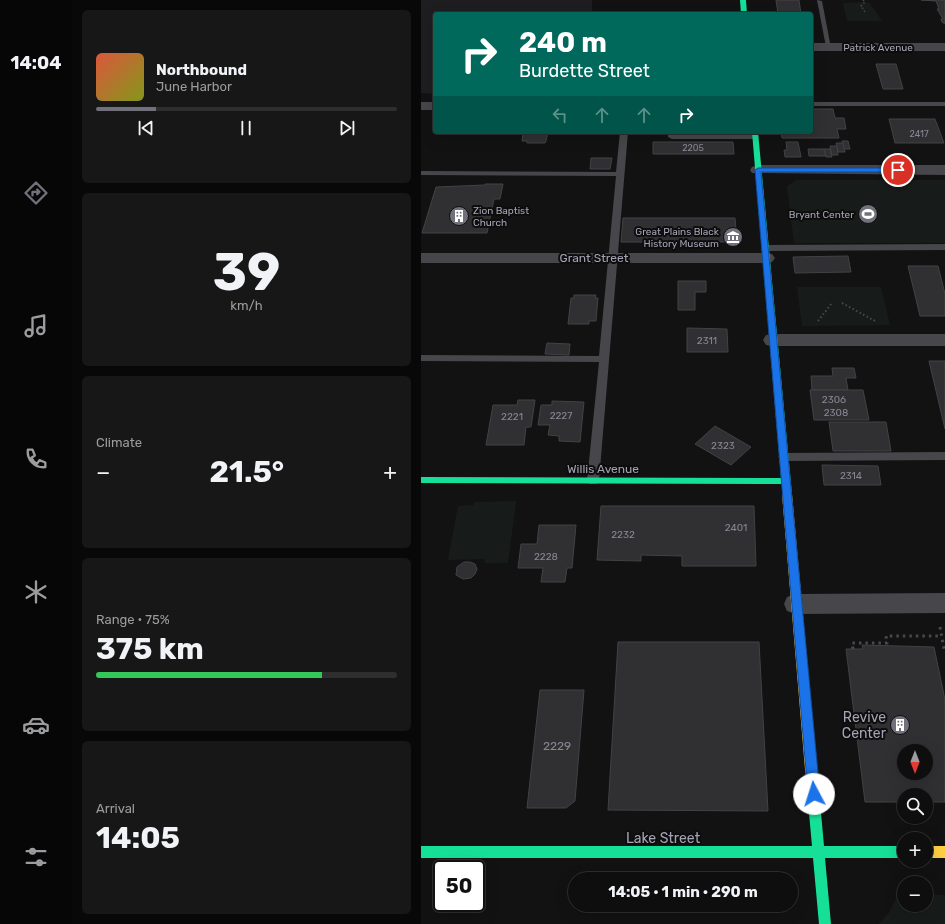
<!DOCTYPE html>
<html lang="en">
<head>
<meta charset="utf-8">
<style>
	body { margin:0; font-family:Rubik,sans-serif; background:#171717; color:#f1f3f6; height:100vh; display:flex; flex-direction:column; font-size:15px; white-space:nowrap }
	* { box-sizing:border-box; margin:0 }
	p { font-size:13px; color:#9b9c9e }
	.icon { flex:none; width:22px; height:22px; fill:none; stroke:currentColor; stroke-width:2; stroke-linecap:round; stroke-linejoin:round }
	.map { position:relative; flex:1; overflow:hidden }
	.panel { display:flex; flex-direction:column; gap:10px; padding:10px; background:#080808; width:349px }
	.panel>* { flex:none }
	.top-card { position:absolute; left:12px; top:12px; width:380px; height:122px; border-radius:4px; box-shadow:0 4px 16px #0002,0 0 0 1px #2e2e2e; background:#00695c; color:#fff; overflow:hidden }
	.needle { width:26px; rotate:180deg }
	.buttons { position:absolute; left:476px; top:744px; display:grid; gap:8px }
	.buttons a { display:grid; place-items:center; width:36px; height:36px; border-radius:50%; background:#0e0e0e; box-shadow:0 4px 16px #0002,0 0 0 1px #2e2e2e; font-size:20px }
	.speed { position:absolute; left:12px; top:860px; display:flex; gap:8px; font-size:20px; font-weight:700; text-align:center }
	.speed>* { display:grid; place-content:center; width:52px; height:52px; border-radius:50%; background:#0e0e0e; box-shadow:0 4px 16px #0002,0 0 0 1px #2e2e2e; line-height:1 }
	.speed .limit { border:2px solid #111; border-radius:6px; background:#fff; color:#111 }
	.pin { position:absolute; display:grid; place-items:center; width:34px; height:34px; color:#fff; margin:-17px; border:2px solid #fff; border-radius:50%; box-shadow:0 1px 4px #0007 }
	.me { position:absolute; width:44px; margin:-22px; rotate:355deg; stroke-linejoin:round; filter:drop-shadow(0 0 3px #0008) }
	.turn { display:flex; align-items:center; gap:14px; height:84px; padding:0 20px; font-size:18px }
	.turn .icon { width:52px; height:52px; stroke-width:2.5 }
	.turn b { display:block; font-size:28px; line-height:34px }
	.lanes { display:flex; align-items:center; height:38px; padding:0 20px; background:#0003; justify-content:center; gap:20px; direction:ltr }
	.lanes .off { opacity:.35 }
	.big { font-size:30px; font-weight:700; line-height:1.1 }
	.panel .widget { flex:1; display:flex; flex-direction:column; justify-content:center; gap:6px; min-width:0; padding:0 14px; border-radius:6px; background:#171717 }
	.panel .dial { align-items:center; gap:0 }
	.dial b { font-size:52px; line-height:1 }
	.song { display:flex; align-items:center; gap:12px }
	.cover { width:48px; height:48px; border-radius:6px; background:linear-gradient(135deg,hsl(10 70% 55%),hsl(70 70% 35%)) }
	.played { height:4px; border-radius:2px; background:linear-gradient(90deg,#71717c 20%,#2e2e2e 20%) }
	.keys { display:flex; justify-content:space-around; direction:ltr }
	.heat { display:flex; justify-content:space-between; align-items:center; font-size:22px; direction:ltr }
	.charge { height:6px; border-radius:3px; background:linear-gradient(90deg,#34c759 75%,#2e2e2e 0) }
	.trip { position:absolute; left:147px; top:872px; width:230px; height:40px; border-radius:20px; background:#0e0e0e; box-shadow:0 4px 16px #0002,0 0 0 1px #2e2e2e; font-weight:700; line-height:40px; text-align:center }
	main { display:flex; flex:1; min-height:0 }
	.tabs { display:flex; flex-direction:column; width:72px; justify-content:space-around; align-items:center; background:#060606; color:#9b9c9e }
	.tabs .icon { width:28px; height:28px }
	.tabs .current { color:#71717c }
	.tabs b { font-size:18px; color:#f1f3f6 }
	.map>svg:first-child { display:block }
	.built { fill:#1e1d1f }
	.green { fill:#171c1a }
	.building { fill:#303033; stroke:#424246; fill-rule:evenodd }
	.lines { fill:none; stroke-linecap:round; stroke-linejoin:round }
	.path-far2 { stroke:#48484d; stroke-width:1.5; stroke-dasharray:1.5 2; stroke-linecap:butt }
	.path-far1 { stroke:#48484d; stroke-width:2; stroke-dasharray:1.5 2.5; stroke-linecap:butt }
	.path { stroke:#48484d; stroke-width:3; stroke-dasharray:2.5 4; stroke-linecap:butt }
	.lane { fill:#47474b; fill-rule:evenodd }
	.street { fill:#47474b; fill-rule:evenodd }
	.fast { fill:#16e098; fill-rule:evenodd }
	.slow { fill:#ffcf43; fill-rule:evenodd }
	.route { fill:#1a73e8; stroke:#114b97 }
	.labels { text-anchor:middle; stroke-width:4; stroke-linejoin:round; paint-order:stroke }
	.far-number-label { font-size:9px; fill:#878794 }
	.far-street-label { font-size:10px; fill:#a4a4b4; stroke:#0d0d0e }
	.far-poi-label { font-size:10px; fill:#a4a4b4; stroke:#0d0d0e; text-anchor:end }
	.number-label { font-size:10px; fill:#878794 }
	.street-label { font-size:12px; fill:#a4a4b4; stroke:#0d0d0e }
	.near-number-label { font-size:12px; fill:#878794 }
	.near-poi-label { font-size:14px; fill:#a4a4b4; stroke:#0d0d0e; text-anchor:end }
	.near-street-label { font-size:14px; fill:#a4a4b4; stroke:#0d0d0e }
</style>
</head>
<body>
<main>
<nav class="tabs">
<b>14:04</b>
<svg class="icon current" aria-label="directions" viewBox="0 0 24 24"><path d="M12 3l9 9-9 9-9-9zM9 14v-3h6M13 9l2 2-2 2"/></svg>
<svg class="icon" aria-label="music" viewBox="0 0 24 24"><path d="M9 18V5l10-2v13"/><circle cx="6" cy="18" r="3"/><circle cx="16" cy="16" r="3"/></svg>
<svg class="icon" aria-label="phone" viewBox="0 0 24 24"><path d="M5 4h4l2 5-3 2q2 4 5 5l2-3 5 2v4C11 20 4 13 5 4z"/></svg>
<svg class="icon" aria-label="climate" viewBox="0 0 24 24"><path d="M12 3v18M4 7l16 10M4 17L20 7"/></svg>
<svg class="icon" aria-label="car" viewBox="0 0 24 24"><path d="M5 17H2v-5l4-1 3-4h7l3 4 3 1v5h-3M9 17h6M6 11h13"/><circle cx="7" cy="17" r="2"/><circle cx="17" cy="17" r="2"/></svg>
<svg class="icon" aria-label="filters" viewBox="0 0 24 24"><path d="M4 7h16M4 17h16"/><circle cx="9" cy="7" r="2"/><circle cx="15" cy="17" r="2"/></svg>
</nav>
<section class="panel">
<div class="widget">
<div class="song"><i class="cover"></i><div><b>Northbound</b><p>June Harbor</p></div></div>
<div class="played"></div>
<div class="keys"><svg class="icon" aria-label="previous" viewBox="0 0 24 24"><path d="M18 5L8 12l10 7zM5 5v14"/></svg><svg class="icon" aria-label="pause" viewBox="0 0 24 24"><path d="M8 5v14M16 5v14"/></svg><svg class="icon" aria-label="next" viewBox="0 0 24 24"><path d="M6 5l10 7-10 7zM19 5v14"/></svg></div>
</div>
<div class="widget dial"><b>39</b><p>km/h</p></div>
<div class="widget"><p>Climate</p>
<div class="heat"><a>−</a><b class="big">21.5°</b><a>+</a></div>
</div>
<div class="widget"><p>Range · 75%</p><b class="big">375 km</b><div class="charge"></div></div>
<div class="widget"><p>Arrival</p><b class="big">14:05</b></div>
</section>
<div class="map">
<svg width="524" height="924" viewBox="0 0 524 924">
	<rect width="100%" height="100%" fill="#121213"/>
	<path class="built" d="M0,0H171V14H14V94L0,93Z"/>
	<g class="green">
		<path d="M448,2L461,21H426L422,3Z"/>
		<path d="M376,180H524V243H373L366,186Z"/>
		<path d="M376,287H460L469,325L381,326Z"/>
		<path d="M95,501L87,563H64V559L27,560L37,506L53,505V502Z"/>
		<path d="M477,895H483V905H505V895H524V924H458L468,913Z"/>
	</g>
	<g class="building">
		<path d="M355,0H378L380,14H357Z"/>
		<path d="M500,0H524V24L521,22L520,19H522L516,9H518L515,1Z"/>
		<path d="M455,64H475L482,89H462Z"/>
		<path d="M390,109H412L414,118H423L425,129H416L418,138H361L360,132H390Z"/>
		<path d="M468,119H514L523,143H474Z"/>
		<path d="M105,132H127L125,141L124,143H106V141H101L102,134Z"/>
		<path d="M421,141H427L429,149H423Z"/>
		<path d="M232,142H312L313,154H232Z"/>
		<path d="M365,142H377L380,157H364L363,150H366Z"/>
		<path d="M415,143H422L424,152H417Z"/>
		<path d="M409,146H416L417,155H411Z"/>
		<path d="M387,149H403L405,156H388Z"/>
		<path d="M403,149H409L411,157H405Z"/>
		<path d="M170,158H191L189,169H169Z"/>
		<path d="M64,184H82L79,199H73L66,233H1L15,187L64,185Z"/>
		<path d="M202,218H314L316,242H200Z"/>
		<path d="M427,256L430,272L374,273L372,257Z"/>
		<path d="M487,266H517L524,294V316H499Z"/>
		<path d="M257,281H285V292H274V310H257Z"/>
		<path d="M153,295H175L174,298H177L175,321H168V324H147L150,298H153Z"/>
		<path d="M266,328L306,329L307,352H266Z"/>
		<path d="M126,343L149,344L148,355L124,354Z"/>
		<path d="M508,361H524V429Z"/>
		<path d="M411,368H433L435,378H425L427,390H391L390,376H412Z"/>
		<path d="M389,390H442L448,420H393Z"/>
		<path d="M97,400H114L110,427H105L103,445H65L72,405H96Z"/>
		<path d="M131,401L163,402L159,442L138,441V436L127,435L129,425H117L120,405H131Z"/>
		<path d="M408,422H465L470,451H412Z"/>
		<path d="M294,426L330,447L310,465L274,444Z"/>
		<path d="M401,465L457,466L460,485H403Z"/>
		<path d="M180,506H333L335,566H261V556L220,555V561L176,560Z"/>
		<path d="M118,525H155L151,568H146L144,582H120L122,568H97L100,544H116Z"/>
		<path d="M43,562H49L54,564L56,569L54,574L50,578L42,579L35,575L36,567Z"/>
		<path d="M197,642H338L347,811L187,810Z"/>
		<path d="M441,645L513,647L524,700V802H505V795H483V802H444L425,649H442ZM483,751H505V773H483Z"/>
		<path d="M119,690H163L154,801L145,808H106Z"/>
	</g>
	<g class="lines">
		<path class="path-far2" d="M442,0L444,2L440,6L444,12"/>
		<g class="path-far1">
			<path d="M421,303L454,321"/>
			<path d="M397,321L411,303"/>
		</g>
		<g class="path">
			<path d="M519,627L523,649"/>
			<path d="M432,649L431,643H466L465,636H520"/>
		</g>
		<g class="lane">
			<path d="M396,0L401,1L410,48L405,47Z"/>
			<rect x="390" y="102" width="134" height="4"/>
			<path d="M199,132H207L178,481L176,484H168L166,481L178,362L0,361V355L178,356L195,176L0,175V171L195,172Z"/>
			<path d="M247,132H255V135H334L338,137L334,139H251L247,137Z"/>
			<path d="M524,244V250L344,251L340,248L344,245Z"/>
			<path d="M524,452V460L362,461L357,457L362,453Z"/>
		</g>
		<g class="street">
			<rect x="390" y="43" width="134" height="8"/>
			<rect x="0" y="102" width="14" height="8"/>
			<path d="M337,165H524V175L331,173L329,170L331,167Z"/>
			<path d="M0,253H345L351,254L354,258L351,262L345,263H0Z"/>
			<path d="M352,334H524V346H352L345,345L342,340L345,335Z"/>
			<path d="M524,593V613L375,614L366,611L363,604L366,597L375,594Z"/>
		</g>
		<g class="fast">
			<path d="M319,0H325L326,14H320Z"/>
			<path d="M331,132H337L371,494L369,497H363L361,484L0,483V477L360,478Z"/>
			<path d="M390,764L394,765L396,769L403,846H483V858H404L410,924H398L392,858H0V846H391L384,769L386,765Z"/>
		</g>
		<g class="slow">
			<path d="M366,490L369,491L371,494L396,769L394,773L390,774L386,773L384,769L361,494L363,491Z"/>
			<rect x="505" y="846" width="19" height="12"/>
		</g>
	</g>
	<path class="route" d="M337,168H477L480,170L477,172H340L399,794L397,798L393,800L389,798L387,794L334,170Z"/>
	<defs>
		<g id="stadium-disc" transform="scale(1)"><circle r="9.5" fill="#71717c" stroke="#0d0d0e"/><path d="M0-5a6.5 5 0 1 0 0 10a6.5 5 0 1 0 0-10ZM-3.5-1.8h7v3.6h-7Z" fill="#fff"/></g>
		<g id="building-disc" transform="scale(1)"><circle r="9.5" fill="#71717c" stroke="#0d0d0e"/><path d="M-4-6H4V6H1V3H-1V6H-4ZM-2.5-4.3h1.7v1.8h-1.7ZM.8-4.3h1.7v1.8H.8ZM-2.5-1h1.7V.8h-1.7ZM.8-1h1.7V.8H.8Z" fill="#fff"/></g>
		<g id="museum-disc" transform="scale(1)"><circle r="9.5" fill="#71717c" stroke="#0d0d0e"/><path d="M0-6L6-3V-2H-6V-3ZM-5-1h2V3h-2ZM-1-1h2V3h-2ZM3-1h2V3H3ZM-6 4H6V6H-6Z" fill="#fff"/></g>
	</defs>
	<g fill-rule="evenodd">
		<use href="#stadium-disc" x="447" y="214"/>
		<use href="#building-disc" x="38" y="216"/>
		<use href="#museum-disc" x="312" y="237"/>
		<use href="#building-disc" x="479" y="725"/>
	</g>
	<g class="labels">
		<g class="far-number-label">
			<text x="498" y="137">2417</text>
			<text x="272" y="151">2205</text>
		</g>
		<g class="far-street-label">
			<text x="457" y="51">Patrick Avenue</text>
		</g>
		<g class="far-poi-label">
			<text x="52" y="214" text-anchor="start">Zion Baptist<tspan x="52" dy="12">Church</tspan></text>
			<text x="433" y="218">Bryant Center</text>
			<text x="298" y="235">Great Plains Black<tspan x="298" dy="12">History Museum</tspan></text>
		</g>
		<g class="number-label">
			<text x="286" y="344">2311</text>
			<text x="413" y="403">2306</text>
			<text x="415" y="416">2308</text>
			<text x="140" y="419">2227</text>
			<text x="91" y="420">2221</text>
			<text x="302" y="449">2323</text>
			<text x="430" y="479">2314</text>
			<text x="315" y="531">2401</text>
			<text x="202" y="538">2232</text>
			<text x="125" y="560">2228</text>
		</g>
		<g class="street-label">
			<text x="173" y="262">Grant Street</text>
			<text x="182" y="473">Willis Avenue</text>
		</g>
		<g class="near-number-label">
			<text x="136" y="750">2229</text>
		</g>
		<g class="near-poi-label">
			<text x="465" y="722">Revive<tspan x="465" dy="16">Center</tspan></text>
		</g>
		<g class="near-street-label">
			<text x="242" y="843">Lake Street</text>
		</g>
	</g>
</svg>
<div class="buttons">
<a><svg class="needle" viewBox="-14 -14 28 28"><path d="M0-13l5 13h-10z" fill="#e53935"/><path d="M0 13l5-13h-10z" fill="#9b9c9e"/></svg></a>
<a><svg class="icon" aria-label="search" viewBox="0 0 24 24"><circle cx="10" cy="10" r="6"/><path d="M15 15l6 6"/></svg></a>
<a>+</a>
<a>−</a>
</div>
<div class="speed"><div class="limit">50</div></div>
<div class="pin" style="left:477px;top:170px;background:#d93025"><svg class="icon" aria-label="arrive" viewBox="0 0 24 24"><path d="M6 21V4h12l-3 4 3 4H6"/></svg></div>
<svg class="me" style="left:393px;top:794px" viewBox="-20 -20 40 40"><circle r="19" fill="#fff"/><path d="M0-13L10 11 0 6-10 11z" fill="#1a73e8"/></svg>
<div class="trip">14:05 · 1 min · 290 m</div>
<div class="top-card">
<div class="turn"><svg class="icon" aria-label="right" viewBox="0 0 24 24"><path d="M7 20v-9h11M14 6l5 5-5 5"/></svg><div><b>240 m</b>Burdette Street</div></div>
<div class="lanes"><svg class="icon off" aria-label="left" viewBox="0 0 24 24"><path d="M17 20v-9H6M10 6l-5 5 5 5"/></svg><svg class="icon off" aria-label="ahead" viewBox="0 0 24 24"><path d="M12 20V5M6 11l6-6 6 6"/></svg><svg class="icon off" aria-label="ahead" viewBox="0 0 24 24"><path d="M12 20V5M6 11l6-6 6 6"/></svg><svg class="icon" aria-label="right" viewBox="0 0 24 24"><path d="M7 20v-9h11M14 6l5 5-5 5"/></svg></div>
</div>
</div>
</main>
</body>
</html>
